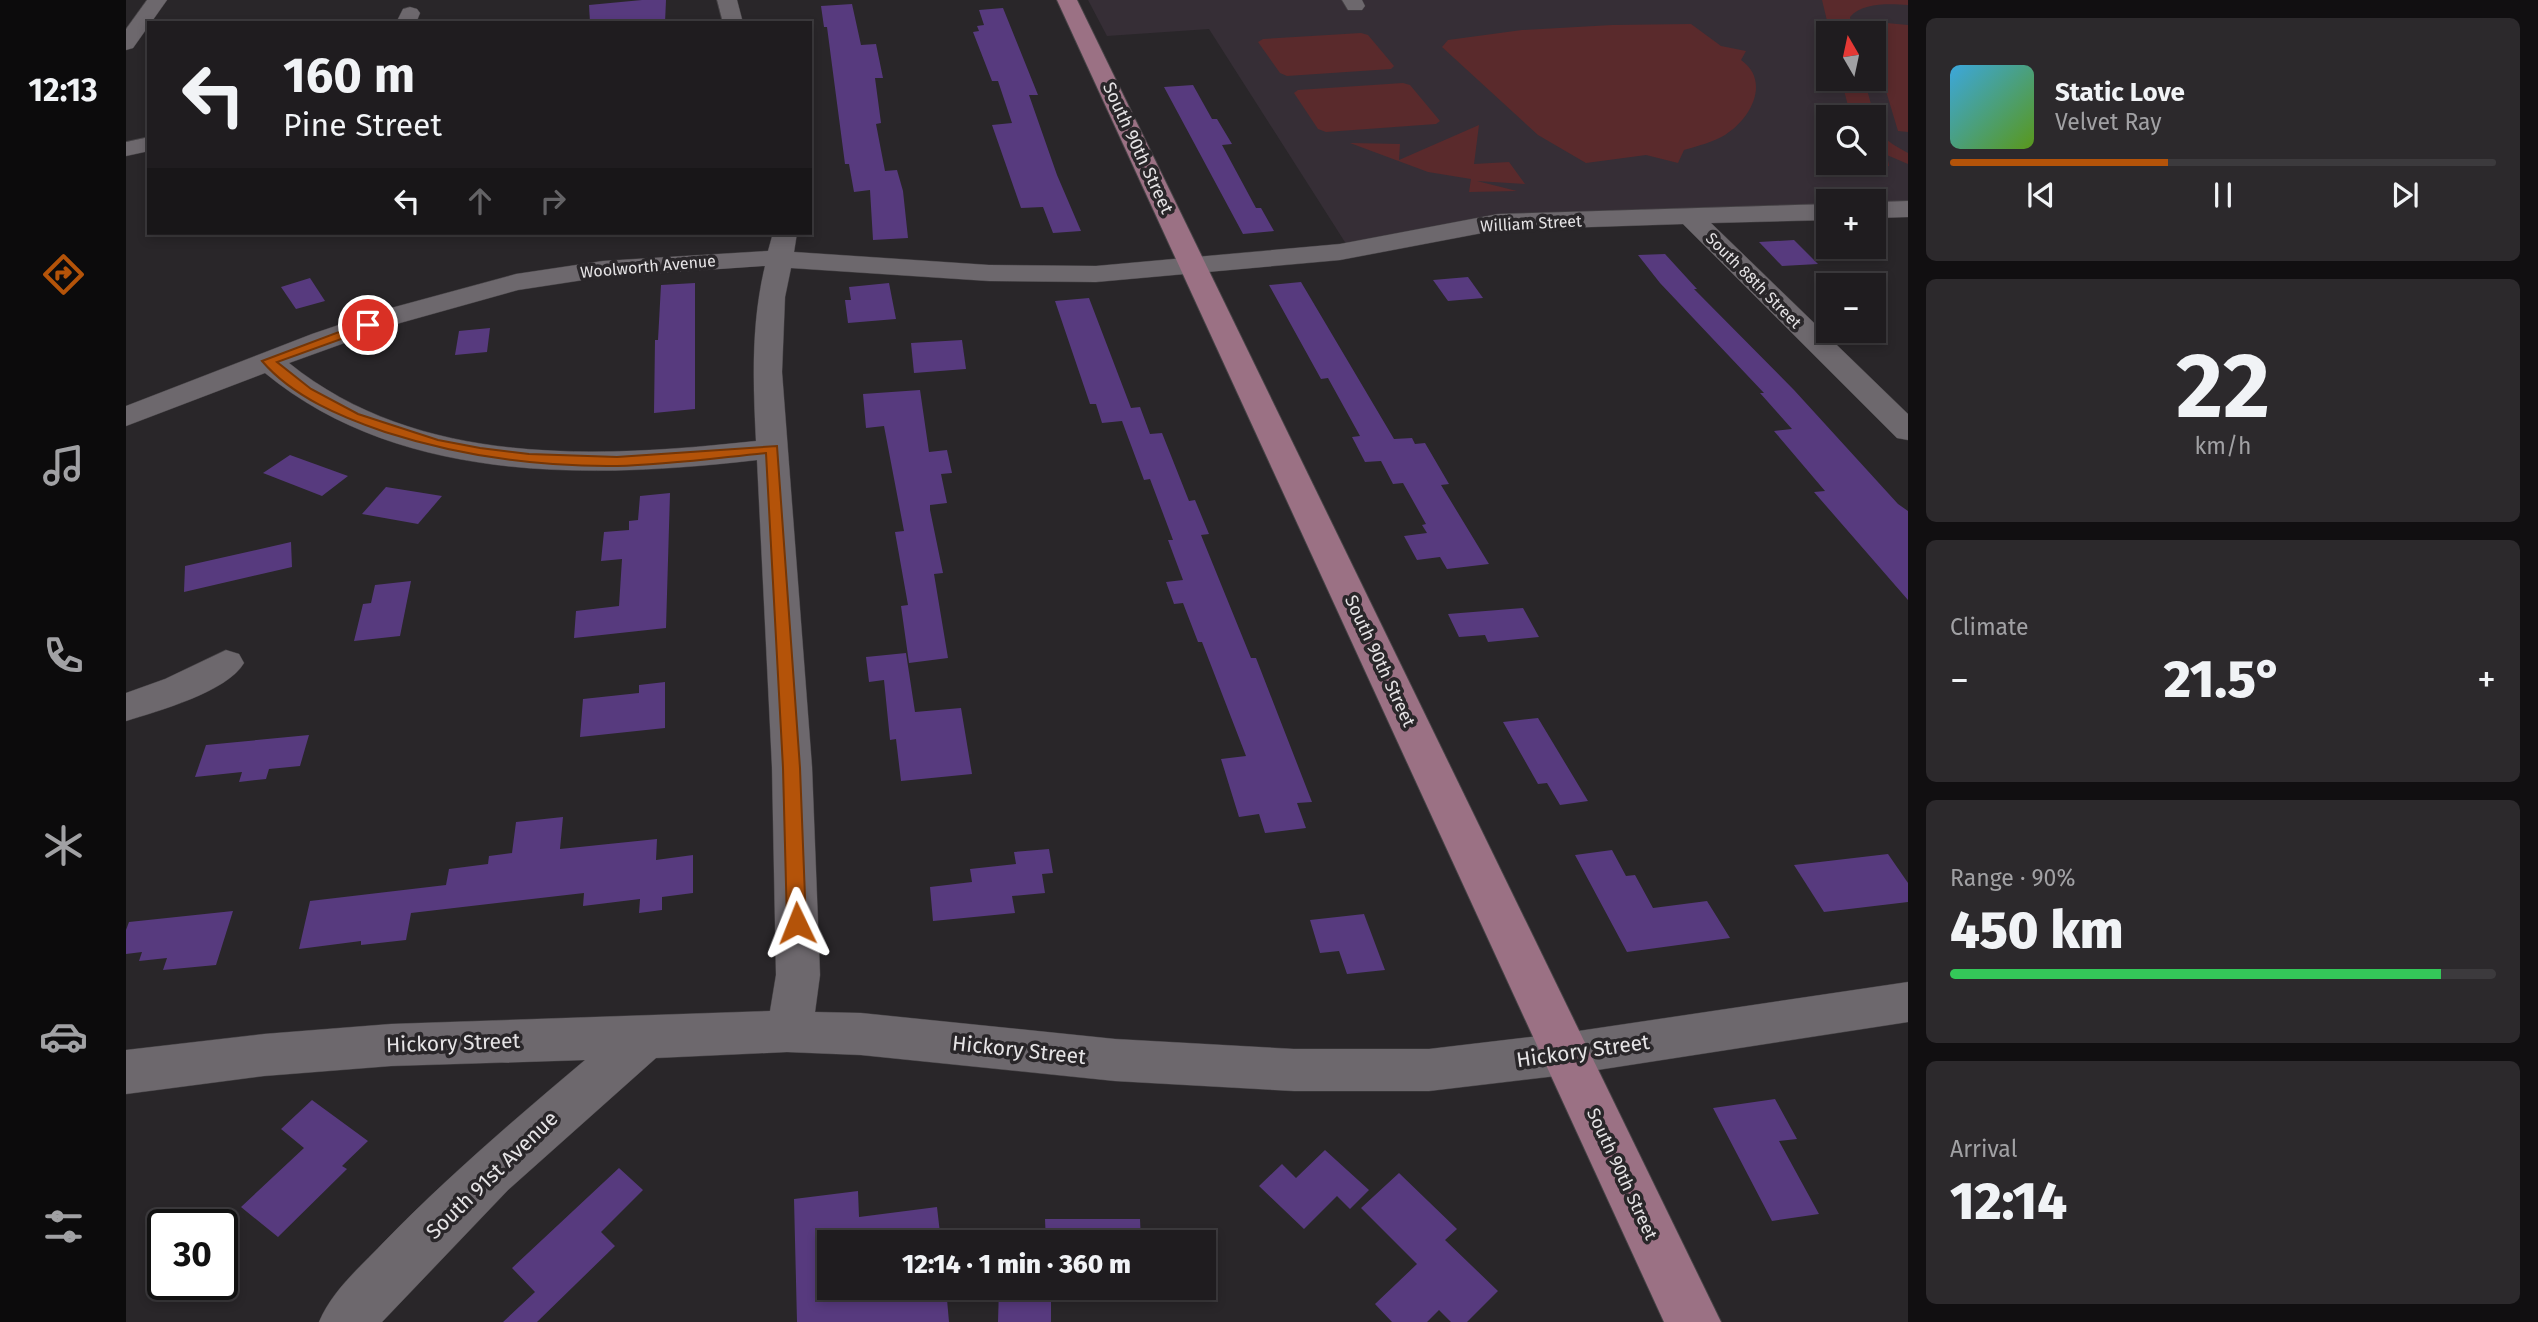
<!DOCTYPE html>
<html lang="en">
<head>
<meta charset="utf-8">
<style>
	body { margin:0; font-family:"Fira Sans",sans-serif; background:#2c292c; color:#f1f3f6; height:100vh; display:flex; flex-direction:column; font-size:26px; white-space:nowrap }
	* { box-sizing:border-box; margin:0 }
	p { font-size:23px; color:#a1a1a4 }
	.icon { flex:none; width:38px; height:38px; fill:none; stroke:currentColor; stroke-width:2; stroke-linecap:round; stroke-linejoin:round }
	.map { position:relative; flex:1; overflow:hidden }
	.sheet { display:flex; flex-direction:column; gap:18px; padding:18px; background:#110f11; width:630px }
	.sheet>* { flex:none }
	.hud { position:absolute; left:21px; top:21px; width:665px; height:214px; border-radius:0px; box-shadow:0 4px 10px #0003,0 0 0 2px #3c3a3d; background:#1f1c1f; color:#f1f3f6; overflow:hidden }
	.needle { width:46px; rotate:351deg }
	.tools { position:absolute; left:1690px; top:21px; display:grid; gap:14px }
	.tools a { display:grid; place-items:center; width:70px; height:70px; border-radius:0px; background:#1f1c1f; box-shadow:0 4px 10px #0003,0 0 0 2px #3c3a3d; font-size:35px }
	.speed { position:absolute; left:21px; top:1209px; display:flex; gap:14px; font-size:35px; font-weight:700; text-align:center }
	.speed>* { display:grid; place-content:center; width:91px; height:91px; border-radius:50%; background:#1f1c1f; box-shadow:0 4px 10px #0003,0 0 0 2px #3c3a3d; line-height:1 }
	.speed .limit { border:4px solid #111; border-radius:10px; background:#fff; color:#111 }
	.pin { position:absolute; display:grid; place-items:center; width:60px; height:60px; color:#fff; margin:-30px; border:4px solid #fff; border-radius:50%; box-shadow:0 2px 7px #0007 }
	.me { position:absolute; width:77px; margin:-38px; rotate:358deg; stroke-linejoin:round; filter:drop-shadow(0 0 5px #0008) }
	.turn { display:flex; align-items:center; gap:24px; height:147px; padding:0 21px; font-size:32px }
	.turn .icon { width:91px; height:91px; stroke-width:2.5 }
	.turn b { display:block; font-size:49px; line-height:60px }
	.lanes { display:flex; align-items:center; height:66px; padding:0 21px; background:#0003; justify-content:center; gap:35px; direction:ltr }
	.lanes .off { opacity:.35 }
	.big { font-size:52px; font-weight:800; line-height:1.1 }
	.sheet .tile { flex:1; display:flex; flex-direction:column; justify-content:center; gap:10px; min-width:0; padding:0 24px; border-radius:10px; background:#2c292c }
	.sheet .dial { align-items:center; gap:0 }
	.dial b { font-size:91px; line-height:1 }
	.song { display:flex; align-items:center; gap:21px }
	.cover { width:84px; height:84px; border-radius:10px; background:linear-gradient(135deg,hsl(200 70% 55%),hsl(90 70% 35%)) }
	.played { height:7px; border-radius:4px; background:linear-gradient(90deg,#b45309 40%,#3c3a3d 40%) }
	.keys { display:flex; justify-content:space-around; direction:ltr }
	.heat { display:flex; justify-content:space-between; align-items:center; font-size:38px; direction:ltr }
	.charge { height:10px; border-radius:5px; background:linear-gradient(90deg,#34c759 90%,#3c3a3d 0) }
	.trip { position:absolute; left:691px; top:1230px; width:399px; height:70px; border-radius:0px; background:#1f1c1f; box-shadow:0 4px 10px #0003,0 0 0 2px #3c3a3d; font-weight:800; line-height:70px; text-align:center }
	main { display:flex; flex:1; min-height:0 }
	.menu { display:flex; flex-direction:column; width:126px; justify-content:space-around; align-items:center; background:#0c0b0c; color:#a1a1a4 }
	.menu .icon { width:49px; height:49px }
	.menu .active { color:#b45309 }
	.menu b { font-size:32px; color:#f1f3f6 }
	.map>svg:first-child { display:block }
	.built { fill:#362e36; fill-rule:evenodd }
	.green { fill:#5a2a2c }
	.building { fill:#573a7e }
	.lines { fill:none; stroke-linecap:round; stroke-linejoin:round }
	.minor-casing { stroke:#454245; stroke-width:1 }
	.major-casing { stroke:#454245; stroke-width:2 }
	.minor { fill:#6d686d; fill-rule:evenodd }
	.major { fill:#9b7184; fill-rule:evenodd }
	.route { fill:#b45309; stroke:#753606; stroke-width:2 }
	.labels { text-anchor:middle; stroke-width:7; stroke-linejoin:round; paint-order:stroke }
	.far-street-label { font-size:16px; fill:#e6e4e6; stroke:#292629 }
	.street-label { font-size:18px; fill:#e6e4e6; stroke:#292629 }
	.near-street-label { font-size:21px; fill:#e6e4e6; stroke:#292629 }
</style>
</head>
<body>
<main>
<nav class="menu">
<b>12:13</b>
<svg class="icon active" aria-label="directions" viewBox="0 0 24 24"><path d="M12 3l9 9-9 9-9-9zM9 14v-3h6M13 9l2 2-2 2"/></svg>
<svg class="icon" aria-label="music" viewBox="0 0 24 24"><path d="M9 18V5l10-2v13"/><circle cx="6" cy="18" r="3"/><circle cx="16" cy="16" r="3"/></svg>
<svg class="icon" aria-label="phone" viewBox="0 0 24 24"><path d="M5 4h4l2 5-3 2q2 4 5 5l2-3 5 2v4C11 20 4 13 5 4z"/></svg>
<svg class="icon" aria-label="climate" viewBox="0 0 24 24"><path d="M12 3v18M4 7l16 10M4 17L20 7"/></svg>
<svg class="icon" aria-label="car" viewBox="0 0 24 24"><path d="M5 17H2v-5l4-1 3-4h7l3 4 3 1v5h-3M9 17h6M6 11h13"/><circle cx="7" cy="17" r="2"/><circle cx="17" cy="17" r="2"/></svg>
<svg class="icon" aria-label="filters" viewBox="0 0 24 24"><path d="M4 7h16M4 17h16"/><circle cx="9" cy="7" r="2"/><circle cx="15" cy="17" r="2"/></svg>
</nav>
<div class="map">
<svg width="1782" height="1322" viewBox="0 0 1782 1322">
	<rect width="100%" height="100%" fill="#292629"/>
	<path class="built" d="M962,0H1782V209L1748,210V201H1703V212L1384,221L1224,250L1083,29L981,36ZM1703,33H1748V79H1703ZM1703,117H1748V163H1703Z"/>
	<g class="green">
		<path d="M1696,0H1782V5C1764,4 1737,2 1724,17L1726,33H1704Z"/>
		<path d="M1739,21L1782,25V132L1772,131L1748,51V33H1743Z"/>
		<path d="M1565,24L1595,46L1620,51L1615,60C1645,81 1625,119 1599,135C1587,142 1572,146 1558,150L1552,163L1520,155L1460,163L1412,135L1316,47L1322,40L1396,30L1486,25Z"/>
		<path d="M1235,33L1242,35L1268,66L1265,69L1161,76L1154,73L1132,42L1137,39Z"/>
		<path d="M1715,79H1738L1750,122C1753,138 1768,145 1782,153V164L1761,155L1763,166L1736,163H1748V117H1725Z"/>
		<path d="M1277,83L1284,85L1314,121L1310,124L1200,132L1192,129L1168,93L1172,90Z"/>
		<path d="M1353,125L1348,164L1383,162L1399,184L1351,181L1391,191L1343,192L1345,179L1302,172L1224,143L1274,144L1273,160Z"/>
	</g>
	<g class="building">
		<path d="M516,0H540L539,23H464L463,5Z"/>
		<path d="M726,4L735,45L750,44L757,78H749L755,123L750,124L759,171L771,170L777,191L782,238L747,240L744,190L728,192L723,164H719L701,27H698L695,6Z"/>
		<path d="M877,8L912,95H903L931,175L955,231L927,233L917,207L895,208L866,125L886,123L872,81H866L847,32L853,31L851,26L858,25L853,10Z"/>
		<path d="M1067,85L1086,119H1091L1106,144L1096,145L1130,208H1135L1148,231L1117,234L1038,87Z"/>
		<path d="M1668,240L1692,264L1656,266L1633,242Z"/>
		<path d="M1539,254L1571,289H1568L1668,390L1772,504L1782,511V600L1688,492L1699,491L1648,431L1666,429L1634,393H1638L1534,283L1512,255Z"/>
		<path d="M1342,277L1357,298L1322,301L1307,280Z"/>
		<path d="M184,278L199,301L170,309L155,287Z"/>
		<path d="M1175,282L1268,439L1286,438L1289,444L1299,443L1323,484L1315,485L1363,564L1321,569L1314,557L1291,560L1278,536L1301,533L1296,525L1300,524L1277,483L1267,484L1255,461L1239,462L1226,437L1234,436L1202,378L1195,379L1143,285Z"/>
		<path d="M569,283V409L528,413L529,340H532L535,285Z"/>
		<path d="M763,283L770,319L722,323L719,300H725L723,287Z"/>
		<path d="M963,298L1005,408L1014,407L1024,434L1036,433L1063,501L1069,500L1083,534L1075,535L1125,658H1130L1186,802L1171,803L1180,828L1139,833L1133,814L1113,817L1095,759L1120,756L1076,642H1072L1057,603L1048,604L1040,582L1057,580L1042,540H1047L1024,479L1018,480L996,421L976,423L970,404H964L929,301Z"/>
		<path d="M364,328L361,352L329,355L333,331Z"/>
		<path d="M836,340L840,369L788,373L785,343Z"/>
		<path d="M794,390L803,452L821,450L826,473L815,474L821,503L804,505V510L817,573L808,574L822,658L783,663L775,606L782,605L769,532L778,531L758,426L740,428L737,394Z"/>
		<path d="M164,455L222,476L196,496L137,473Z"/>
		<path d="M260,487L316,496L292,524L236,514Z"/>
		<path d="M544,493L540,628L448,638L450,611L493,606L496,559L475,561L478,532L503,530V521L512,520L514,496Z"/>
		<path d="M165,542L166,567L58,592L59,566Z"/>
		<path d="M285,581L274,636L228,641L237,604L245,603L249,585Z"/>
		<path d="M1397,608L1413,637L1362,642L1359,635L1333,637L1322,614Z"/>
		<path d="M780,653L789,712L835,708L846,774L775,781L770,739L764,740L758,680L743,682L740,657Z"/>
		<path d="M539,682V728L454,737L457,699L513,693V685Z"/>
		<path d="M1412,718L1462,801L1434,805L1421,783L1412,784L1377,722Z"/>
		<path d="M183,735L174,766L143,769L140,779L113,782L116,772L69,777L80,745Z"/>
		<path d="M437,817L434,849L531,839L530,860L567,855V893L536,897V910L513,913L514,899L457,906L458,893L285,913L280,940L235,945V941L173,949L184,901L320,885L323,869L362,864L363,856L386,853L390,822Z"/>
		<path d="M923,849L927,873L916,874L919,893L886,896L889,913L807,921L804,887L846,882L844,869L890,864L888,852Z"/>
		<path d="M1486,850L1500,876L1509,875L1527,908L1581,901L1604,938L1501,952L1449,855Z"/>
		<path d="M1762,854L1782,883V902L1698,912L1668,865Z"/>
		<path d="M107,911L90,965L37,970L41,958L13,961L16,952L0,954V930L3,922Z"/>
		<path d="M1238,914L1259,970L1221,974L1213,951L1194,953L1184,920Z"/>
		<path d="M1649,1099L1671,1139L1653,1141L1693,1214L1646,1221L1587,1108Z"/>
		<path d="M186,1100L242,1141L216,1166L221,1169L152,1237L115,1207L178,1148L155,1129Z"/>
		<path d="M1199,1150L1243,1190L1224,1209L1211,1196L1178,1229L1133,1186L1156,1164L1170,1178Z"/>
		<path d="M493,1168L517,1190L475,1232L489,1246L411,1322H377L409,1292L386,1268Z"/>
		<path d="M1273,1173L1331,1229L1319,1240L1372,1291L1341,1322H1325L1313,1310L1301,1322H1266L1249,1304L1291,1264L1235,1208Z"/>
		<path d="M732,1191L733,1217L811,1207L815,1242H704V1288H820L823,1322H671L668,1199Z"/>
		<path d="M919,1219H1014L1015,1242H920Z"/>
		<path d="M873,1288H925V1322H872Z"/>
	</g>
	<g class="lines">
		<g class="minor-casing">
			<g id="minor">
				<path d="M21,0H41L7,48L0,50V29Z"/>
				<path d="M591,0H611L617,23H597Z"/>
				<path d="M1216,0H1236L1239,6L1236,10H1222Z"/>
				<path d="M284,7L291,9L294,13L290,23H270L277,9Z"/>
				<path d="M23,137V151L0,156V142Z"/>
				<path d="M1782,201V217L1748,218V202Z"/>
				<path d="M1703,204V220L1585,223L1782,414V440L1771,438L1557,224L1372,230L1214,260L970,282L863,281L665,268L659,297L656,372L686,767L694,975L689,1012L735,1013L989,1039L1168,1049H1303L1439,1033L1782,982V1022L1439,1075L1303,1091H1168L989,1081L735,1055L661,1052L530,1058L382,1190L256,1322H193C206,1291 233,1268 256,1244C320,1178 389,1119 459,1060L265,1066L138,1076L0,1094V1050L138,1034L265,1024L644,1011L650,975L646,767L631,460C465,479 274,484 139,373L0,426V406L186,334L254,311L390,274L477,261L642,251L647,233H671L668,252L863,265L970,266L1214,244L1372,214ZM639,266C625,324 627,382 630,441C473,458 293,468 163,363L274,323L392,290L477,277Z"/>
				<path d="M100,650L113,654L118,663C101,692 32,711 0,721V693L39,679Z"/>
			</g>
		</g>
		<g class="major-casing">
			<path id="major" d="M931,0H951L1595,1322H1538Z"/>
		</g>
		<use href="#minor" class="minor"/>
		<use href="#major" class="major"/>
	</g>
	<path class="route" d="M242,321L248,325L246,328L151,362L185,389L232,414L312,440L354,448L403,454L491,457L651,446L674,768L680,923L677,929L671,931L664,929L661,923L657,768L640,453C590,458 540,465 491,466C411,467 334,456 259,432C215,417 167,397 136,361Z"/>
	<g class="labels">
		<g class="far-street-label">
			<text transform="translate(1405 223) rotate(-3)" y="6">William Street</text>
			<text transform="translate(522 266) rotate(-5)" y="6">Woolworth Avenue</text>
			<text transform="translate(1628 280) rotate(45)" y="6">South 88th Street</text>
		</g>
		<g class="street-label">
			<text transform="translate(1012 148) rotate(65)" y="6">South 90th Street</text>
			<text transform="translate(1254 661) rotate(65)" y="6">South 90th Street</text>
			<text transform="translate(1496 1174) rotate(65)" y="6">South 90th Street</text>
		</g>
		<g class="near-street-label">
			<text transform="translate(327 1043) rotate(-2)" y="7">Hickory Street</text>
			<text transform="translate(893 1050) rotate(6)" y="7">Hickory Street</text>
			<text transform="translate(1457 1051) rotate(-8)" y="7">Hickory Street</text>
			<text transform="translate(366 1175) rotate(-44)" y="7">South 91st Avenue</text>
		</g>
	</g>
</svg>
<div class="tools">
<a><svg class="needle" viewBox="-14 -14 28 28"><path d="M0-13l5 13h-10z" fill="#e53935"/><path d="M0 13l5-13h-10z" fill="#a1a1a4"/></svg></a>
<a><svg class="icon" aria-label="search" viewBox="0 0 24 24"><circle cx="10" cy="10" r="6"/><path d="M15 15l6 6"/></svg></a>
<a>+</a>
<a>−</a>
</div>
<div class="speed"><div class="limit">30</div></div>
<div class="pin" style="left:242px;top:325px;background:#d93025"><svg class="icon" aria-label="arrive" viewBox="0 0 24 24"><path d="M6 21V4h12l-3 4 3 4H6"/></svg></div>
<svg class="me" style="left:671px;top:923px" viewBox="-20 -20 40 40"><path d="M0-17L14 15 0 8-14 15z" fill="#b45309" stroke="#fff" stroke-width="4"/></svg>
<div class="trip">12:14 · 1 min · 360 m</div>
<div class="hud">
<div class="turn"><svg class="icon" aria-label="left" viewBox="0 0 24 24"><path d="M17 20v-9H6M10 6l-5 5 5 5"/></svg><div><b>160 m</b>Pine Street</div></div>
<div class="lanes"><svg class="icon" aria-label="left" viewBox="0 0 24 24"><path d="M17 20v-9H6M10 6l-5 5 5 5"/></svg><svg class="icon off" aria-label="ahead" viewBox="0 0 24 24"><path d="M12 20V5M6 11l6-6 6 6"/></svg><svg class="icon off" aria-label="right" viewBox="0 0 24 24"><path d="M7 20v-9h11M14 6l5 5-5 5"/></svg></div>
</div>
</div>
<section class="sheet">
<div class="tile">
<div class="song"><i class="cover"></i><div><b>Static Love</b><p>Velvet Ray</p></div></div>
<div class="played"></div>
<div class="keys"><svg class="icon" aria-label="previous" viewBox="0 0 24 24"><path d="M18 5L8 12l10 7zM5 5v14"/></svg><svg class="icon" aria-label="pause" viewBox="0 0 24 24"><path d="M8 5v14M16 5v14"/></svg><svg class="icon" aria-label="next" viewBox="0 0 24 24"><path d="M6 5l10 7-10 7zM19 5v14"/></svg></div>
</div>
<div class="tile dial"><b>22</b><p>km/h</p></div>
<div class="tile"><p>Climate</p>
<div class="heat"><a>−</a><b class="big">21.5°</b><a>+</a></div>
</div>
<div class="tile"><p>Range · 90%</p><b class="big">450 km</b><div class="charge"></div></div>
<div class="tile"><p>Arrival</p><b class="big">12:14</b></div>
</section>
</main>
</body>
</html>
